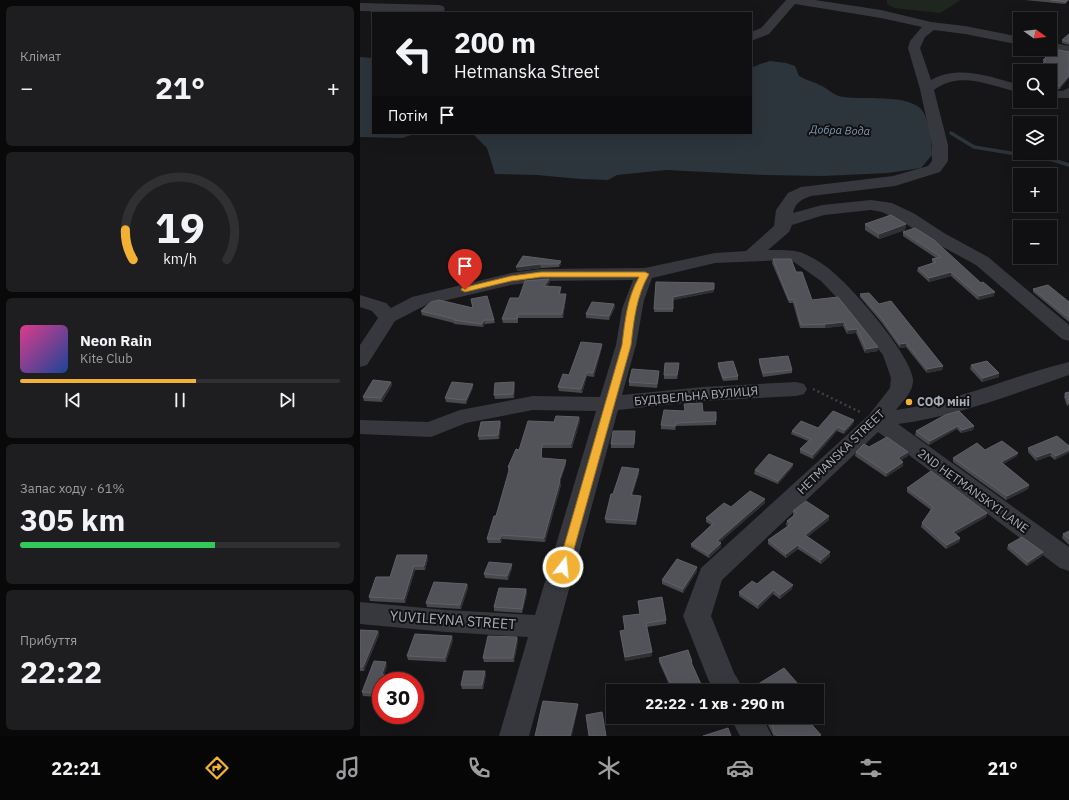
<!DOCTYPE html>
<html lang="uk">
<head>
<meta charset="utf-8">
<style>
	body { margin:0; font-family:"IBM Plex Sans",sans-serif; background:#1e1e20; color:#f1f3f6; height:100vh; display:flex; flex-direction:column; font-size:15px; white-space:nowrap }
	* { box-sizing:border-box; margin:0 }
	p { font-size:13px; color:#9c9d9f }
	.icon { flex:none; width:22px; height:22px; fill:none; stroke:currentColor; stroke-width:2; stroke-linecap:round; stroke-linejoin:round }
	.map { position:relative; flex:1; overflow:hidden }
	.drawer { display:flex; flex-direction:column; gap:6px; padding:6px; background:#09090a; width:360px }
	.drawer>* { flex:none }
	.hud { position:absolute; left:12px; top:12px; width:380px; height:122px; border-radius:0px; box-shadow:0 4px 16px #0002,0 0 0 1px #303032; background:#101012; color:#f1f3f6; overflow:hidden }
	.needle { width:26px; rotate:105deg }
	.fabs { position:absolute; left:653px; top:12px; display:grid; gap:8px }
	.fabs a { display:grid; place-items:center; width:44px; height:44px; border-radius:0px; background:#101012; box-shadow:0 4px 16px #0002,0 0 0 1px #303032; font-size:20px }
	.speed { position:absolute; left:12px; top:672px; display:flex; gap:8px; font-size:20px; font-weight:700; text-align:center }
	.speed>* { display:grid; place-content:center; width:52px; height:52px; border-radius:50%; background:#101012; box-shadow:0 4px 16px #0002,0 0 0 1px #303032; line-height:1 }
	.speed .limit { border:6px solid #d22; background:#fff; color:#111 }
	.pin { position:absolute; display:grid; place-items:center; width:34px; height:34px; color:#fff; margin:-41px -17px; border-radius:50% 50% 50% 0; rotate:-45deg; box-shadow:0 0 4px #0007 }
	.pin .icon { rotate:45deg }
	.me { position:absolute; width:44px; margin:-22px; rotate:16deg; stroke-linejoin:round; filter:drop-shadow(0 0 3px #0008) }
	.turn { display:flex; align-items:center; gap:14px; height:84px; padding:0 16px; font-size:18px }
	.turn .icon { width:52px; height:52px; stroke-width:2.5 }
	.turn b { display:block; font-size:28px; line-height:34px }
	.then { display:flex; align-items:center; height:38px; padding:0 16px; background:#0003; gap:8px; font-size:15px }
	.big { font-size:30px; font-weight:700; line-height:1.1 }
	.drawer .card { flex:1; display:flex; flex-direction:column; justify-content:center; gap:6px; min-width:0; padding:0 14px; border-radius:6px; background:#1e1e20 }
	.drawer .dial { align-items:center; gap:0 }
	.dial svg { height:104px; overflow:visible; fill:none; stroke:#303032; stroke-width:7; stroke-linecap:round; text-anchor:middle }
	.dial text { fill:#f1f3f6; stroke:none }
	.song { display:flex; align-items:center; gap:12px }
	.cover { width:48px; height:48px; border-radius:6px; background:linear-gradient(135deg,hsl(330 70% 55%),hsl(220 70% 35%)) }
	.played { height:4px; border-radius:2px; background:linear-gradient(90deg,#f2b134 55%,#303032 55%) }
	.keys { display:flex; justify-content:space-around; direction:ltr }
	.heat { display:flex; justify-content:space-between; align-items:center; font-size:22px; direction:ltr }
	.charge { height:6px; border-radius:3px; background:linear-gradient(90deg,#34c759 61%,#303032 0) }
	.trip { position:absolute; left:246px; top:684px; width:218px; height:40px; border-radius:0px; background:#101012; box-shadow:0 4px 16px #0002,0 0 0 1px #303032; font-weight:700; line-height:40px; text-align:center }
	.menu { display:flex; height:64px; justify-content:space-around; align-items:center; background:#060607; color:#9c9d9f }
	.menu .icon { width:28px; height:28px }
	.menu .current { color:#f2b134 }
	.menu b { font-size:18px; color:#f1f3f6 }
	main { display:flex; flex:1; min-height:0 }
	.map>svg:first-child { display:block }
	.green { fill:#1e261f }
	.water { fill:#2c353c }
	.lines { fill:none; stroke-linecap:round; stroke-linejoin:round }
	.stream { stroke:#2c353c; stroke-width:3.5 }
	.path { stroke:#3d3f44; stroke-width:2.5; stroke-dasharray:2 3; stroke-linecap:butt }
	.minor { fill:#37383d; fill-rule:evenodd }
	.wall { fill:#47494d }
	.shaded-wall { fill:#2f3033 }
	.building { fill:#525359; stroke:#5f6168 }
	.route { fill:#f2b134; stroke:#9d7322 }
	.poi-dot { fill:#f2b134; stroke:#111113; stroke-width:1.5 }
	.labels { text-anchor:middle; stroke-width:4; stroke-linejoin:round; paint-order:stroke }
	.far-water-label { font-size:11px; font-style:italic; fill:#7f9bb3; stroke:#111113 }
	.street-label { font-size:12px; fill:#a8adb8; stroke:#111113 }
	.poi-label { font-size:12px; font-weight:bold; fill:#a8adb8; stroke:#111113; text-anchor:start }
	.near-street-label { font-size:14px; fill:#a8adb8; stroke:#111113 }
</style>
</head>
<body>
<main>
<section class="drawer">
<div class="card"><p>Клімат</p>
<div class="heat"><a>−</a><b class="big">21°</b><a>+</a></div>
</div>
<div class="card dial"><svg viewBox="0 0 100 80">
<path d="M14 69A42 42 0 1 1 86 69"/>
<path d="M14 69A42 42 0 0 1 8 46" stroke="#f2b134"/>
<text x="50" y="56" font-size="32" font-weight="700">19</text>
<text x="50" y="72" font-size="11">km/h</text>
</svg></div>
<div class="card">
<div class="song"><i class="cover"></i><div><b>Neon Rain</b><p>Kite Club</p></div></div>
<div class="played"></div>
<div class="keys"><svg class="icon" aria-label="previous" viewBox="0 0 24 24"><path d="M18 5L8 12l10 7zM5 5v14"/></svg><svg class="icon" aria-label="pause" viewBox="0 0 24 24"><path d="M8 5v14M16 5v14"/></svg><svg class="icon" aria-label="next" viewBox="0 0 24 24"><path d="M6 5l10 7-10 7zM19 5v14"/></svg></div>
</div>
<div class="card"><p>Запас ходу · 61%</p><b class="big">305 km</b><div class="charge"></div></div>
<div class="card"><p>Прибуття</p><b class="big">22:22</b></div>
</section>
<div class="map">
<svg width="709" height="736" viewBox="0 0 709 736">
	<rect width="100%" height="100%" fill="#161618"/>
	<path class="green" d="M527,0H601L580,13L534,8L527,4Z"/>
	<g class="water">
		<path d="M0,57L13,58V133H57L42,138L0,137Z"/>
		<path d="M410,61L426,63L435,66L439,76C446,80 454,82 462,86C469,90 475,96 484,97C504,100 543,94 560,108C569,116 572,143 572,155L561,168L528,173L462,176L406,175L306,170L257,175L248,180L221,179L177,175L135,174L127,148L112,133H391V68L400,64Z"/>
	</g>
	<g class="lines">
		<path class="stream" d="M591,133L614,147L693,160L709,165"/>
		<path class="path" d="M453,389L502,413"/>
		<g class="minor">
			<path d="M426,0H455L521,10L571,22L605,26L660,37V45L605,34L574,30L565,37L560,48L571,80C598,64 632,77 660,85V93C632,86 600,70 574,90L588,145V161L580,172L535,186L451,196C442,199 435,203 433,213L462,205L511,200L532,203L555,214L584,233L628,257L709,325V341L702,339L616,265L572,241L543,222L522,212L511,210L464,215L432,225L429,232L408,250C421,250 436,249 447,255C457,260 468,267 475,274C495,291 550,354 553,379C554,391 543,401 536,410C596,402 651,376 709,362V375C653,394 597,416 538,424L709,547V571L700,568L518,432L362,580L351,616L374,673L385,691H354L348,679L323,616L341,568L509,415L530,388L531,378L523,355L482,303L461,281L434,262L427,260L355,263L292,278L284,300L276,345L262,395L343,387L436,382L444,384L447,389L444,394L436,396L343,401L258,410L169,736H139L168,637L86,632L0,624V602L86,610L175,615L236,411L173,410L106,423L71,437L0,434V420L68,422L100,410L173,396L240,397L256,345L262,309L273,280L181,281L151,285L66,305L35,321L7,365L0,367V345L18,318L12,311L0,307V295L26,303L31,308L52,297L151,273L181,269L285,268L355,253L386,251L414,226L416,210L428,193L441,187L533,176L568,166L572,161V145L560,89L548,48L550,41L562,27L521,18L435,4L409,34L391,41V32L401,28Z"/>
			<path d="M0,3L79,5L83,6L85,9L83,12L79,13L0,11Z"/>
			<path d="M690,42L709,46V54L687,49H690Z"/>
			<path d="M709,88V98H690V90L702,91Z"/>
			<path d="M370,717H402L412,736H380Z"/>
		</g>
	</g>
	<g class="wall">
		<path d="M665,0H709L705,4Z"/>
		<path d="M709,34V45L702,43V40Z"/>
		<path d="M709,52L700,89H690L684,63H683V60Z"/>
		<path d="M505,224H546L545,230L519,239L505,230Z"/>
		<path d="M555,228L634,296L618,300L591,276L569,282L557,271L558,268L573,263L572,262V259L576,258L543,236V232Z"/>
		<path d="M163,256L201,264L199,267L181,268L157,271Z"/>
		<path d="M413,259L436,272L452,300L478,297L518,347V351L505,353L496,333L487,334L483,326L465,328H440L433,303H429L412,263Z"/>
		<path d="M189,279L190,282L187,286L201,290L200,294H206V298L203,318H158V323H143L142,319L159,298Z"/>
		<path d="M296,282L354,292L313,300V312H294Z"/>
		<path d="M673,289L709,302V322L673,292Z"/>
		<path d="M500,294L519,304L583,366L582,370L567,373L546,347L540,348L522,323L500,297Z"/>
		<path d="M111,299L134,320L135,323L125,324L123,327L94,324V323L62,315L61,311L113,308Z"/>
		<path d="M254,304L255,307L249,320L226,318V314Z"/>
		<path d="M242,347L234,377L227,376L222,393L199,391L198,387L209,375Z"/>
		<path d="M399,359L432,370V373L403,377L399,363Z"/>
		<path d="M358,363L378,376V380L363,381L358,367Z"/>
		<path d="M611,365L639,373V377L622,382L610,369Z"/>
		<path d="M319,367L317,379H304V375Z"/>
		<path d="M299,374L297,388L269,386V382Z"/>
		<path d="M31,382L32,385L22,402L4,401L3,397Z"/>
		<path d="M154,382L155,385L154,398L135,399L134,395Z"/>
		<path d="M113,387L106,404L86,402L85,398Z"/>
		<path d="M709,392V405L707,406L704,397L705,393Z"/>
		<path d="M343,412H356V425L316,426L315,430L301,429V425Z"/>
		<path d="M585,415L614,426L613,430L601,433L597,429L569,445L555,435L556,431Z"/>
		<path d="M219,417L220,421L212,448H182V458L206,460V464L200,482L201,485L185,542L142,539L141,543H128L127,539L136,516L149,471L148,470V467L159,450L194,422Z"/>
		<path d="M494,420L493,424L484,434L477,431L453,459L440,453V449L448,441L431,434L432,431L458,428Z"/>
		<path d="M140,421L141,424L139,439L119,440L118,436Z"/>
		<path d="M275,431L274,448H251V444Z"/>
		<path d="M709,446L695,460L690,456L676,461L668,452V448Z"/>
		<path d="M509,447L548,452V456L541,460L543,466L526,477L495,456L496,452Z"/>
		<path d="M625,450L657,456L643,464L669,485L668,489L646,500L593,462V458Z"/>
		<path d="M433,464L432,468L418,484L394,474L395,470Z"/>
		<path d="M279,473L272,496L281,500L276,525L246,523L245,519L253,494Z"/>
		<path d="M547,488L627,513L626,517L596,534L600,538L599,542L586,549L561,527L562,523L571,510L547,492Z"/>
		<path d="M405,503L359,542L361,543V547L349,558L331,547V544L351,525L346,522V518L371,507Z"/>
		<path d="M433,511L469,520L447,537L470,552V556L461,564L438,549L426,558L408,544V540L428,526L426,525L427,521L434,515H433Z"/>
		<path d="M709,531V545L702,538L703,534Z"/>
		<path d="M648,545L682,556L667,566L647,549Z"/>
		<path d="M68,559L65,570H55L45,603L10,601L9,597L30,577Z"/>
		<path d="M337,567V571L323,593L302,584V580Z"/>
		<path d="M152,568L148,580L125,578L124,574Z"/>
		<path d="M107,584L108,588L101,609L67,607L66,603Z"/>
		<path d="M397,584L432,589L420,599L413,594L398,609L379,596V592Z"/>
		<path d="M166,589L167,593L162,613L134,611V607Z"/>
		<path d="M278,601L306,620V624L287,627L292,656L265,661L260,631L265,630L280,614Z"/>
		<path d="M0,630L18,631L19,635L4,671H0Z"/>
		<path d="M157,637L158,641L154,662H124L123,658Z"/>
		<path d="M93,640L86,662L48,660L47,656Z"/>
		<path d="M299,658L332,662V665L344,691H312L299,662Z"/>
		<path d="M27,666L24,675L26,679L25,681H21V691L19,697L3,696L2,692Z"/>
		<path d="M126,675L123,689H102L101,685Z"/>
		<path d="M404,717H445L461,736H413V735Z"/>
	</g>
	<g class="shaded-wall">
		<path d="M709,76V78L700,89V86Z"/>
		<path d="M546,224L545,230L519,239V234Z"/>
		<path d="M201,261V264L199,267V264Z"/>
		<path d="M180,264L181,268L157,271L156,267Z"/>
		<path d="M591,272V276L569,282V278Z"/>
		<path d="M189,279L190,282L185,290L184,286Z"/>
		<path d="M201,287V290L199,298V294Z"/>
		<path d="M354,289V292L313,300V312V297Z"/>
		<path d="M635,292L634,296L618,300L619,296Z"/>
		<path d="M206,294V298L203,318L202,314Z"/>
		<path d="M254,304L255,307L249,320V316Z"/>
		<path d="M124,320L125,324L123,327L122,324Z"/>
		<path d="M484,322L483,326L465,328L466,324Z"/>
		<path d="M497,329L496,333L487,334L488,330Z"/>
		<path d="M546,343V347L540,348V344Z"/>
		<path d="M242,344V347L234,377L233,373Z"/>
		<path d="M518,347V351L505,353L506,349Z"/>
		<path d="M583,366L582,370L567,373V369Z"/>
		<path d="M299,371V374L297,388V384Z"/>
		<path d="M227,372V376L222,393L221,389Z"/>
		<path d="M639,373V377L622,382L623,378Z"/>
		<path d="M31,382L32,385L22,402L21,398Z"/>
		<path d="M154,382L155,385L154,398L153,394Z"/>
		<path d="M113,384V387L106,404V400Z"/>
		<path d="M219,417L220,421L212,448L211,444Z"/>
		<path d="M494,420L493,424L484,434L485,430Z"/>
		<path d="M140,421L141,424L139,439L138,435Z"/>
		<path d="M598,426L597,429L569,445L570,441Z"/>
		<path d="M614,426L613,430L601,433L602,430Z"/>
		<path d="M478,427L477,431L453,459V455Z"/>
		<path d="M709,450V453L695,460L696,456Z"/>
		<path d="M548,452V456L537,462L538,458Z"/>
		<path d="M691,452L690,456L676,461L677,457Z"/>
		<path d="M658,453L657,456L640,466L641,462Z"/>
		<path d="M206,460V464L200,482L201,485L185,542L184,538L199,481Z"/>
		<path d="M543,462V466L526,477L527,473Z"/>
		<path d="M433,464L432,468L418,484V481Z"/>
		<path d="M279,469V473L271,499V495Z"/>
		<path d="M669,485L668,489L646,500L647,496Z"/>
		<path d="M281,496V500L276,525V521Z"/>
		<path d="M405,499V503L357,545V541Z"/>
		<path d="M627,513L626,517L593,536V532Z"/>
		<path d="M469,516V520L445,539V535Z"/>
		<path d="M142,535V539L141,543L140,539Z"/>
		<path d="M600,538L599,542L586,549L587,545Z"/>
		<path d="M361,543V547L349,558V554Z"/>
		<path d="M438,545V549L426,558V554Z"/>
		<path d="M470,552V556L461,564V560Z"/>
		<path d="M683,552L682,556L667,566L668,562Z"/>
		<path d="M67,555L68,559L65,570L64,566Z"/>
		<path d="M152,564V568L148,580L147,576Z"/>
		<path d="M54,566L55,570L45,603L44,599Z"/>
		<path d="M337,567V571L323,593V589Z"/>
		<path d="M107,584L108,588L101,609L100,605Z"/>
		<path d="M433,585L432,589L420,599V595Z"/>
		<path d="M166,589L167,593L162,613V609Z"/>
		<path d="M414,590L413,594L398,609V605Z"/>
		<path d="M18,631L19,635L4,671L3,667Z"/>
		<path d="M92,636L93,640L86,662L85,658Z"/>
		<path d="M157,637L158,641L154,662L153,658Z"/>
		<path d="M292,652V656L265,661V657Z"/>
		<path d="M26,662L27,666L24,676V675L26,679L25,681H22V674Z"/>
		<path d="M125,671L126,675L123,689L122,685Z"/>
		<path d="M21,684V691L19,697L17,693Z"/>
		<path d="M438,684L437,689L435,691H426Z"/>
		<path d="M218,704V708L212,736H210Z"/>
	</g>
	<g class="building">
		<path d="M691,0H707L706,2Z"/>
		<path d="M709,34V42L702,40Z"/>
		<path d="M694,49L709,52V76L700,86H691L690,87V71H677L686,60H683Z"/>
		<path d="M531,215L546,224L519,234L505,224Z"/>
		<path d="M555,228L574,240L621,283L623,282L635,292L619,296L591,272L569,278L558,268L576,262L572,259L581,257L543,232Z"/>
		<path d="M163,256L201,261L199,264H180L156,267Z"/>
		<path d="M413,259H431L436,272H442L452,300L478,297L518,347L506,349L497,329L488,330L484,322L466,324L441,325L434,299L429,300Z"/>
		<path d="M189,279L184,286L201,287L199,294H206L202,314H158L157,319H142L150,298H159L165,281Z"/>
		<path d="M296,282L354,283V289L313,297V309H294Z"/>
		<path d="M688,285L709,302V318L673,289Z"/>
		<path d="M509,293L519,304L531,301L583,366L567,369L546,343L540,344L522,319L500,294Z"/>
		<path d="M127,296L134,320H124L122,324L94,320L95,319L61,311L71,302L79,300L113,308L111,299Z"/>
		<path d="M232,302L254,304L249,316L226,314Z"/>
		<path d="M221,342L242,344L233,373L227,372L221,389L198,387L203,374L209,375Z"/>
		<path d="M428,356L432,370L403,373L399,359Z"/>
		<path d="M373,361L378,376L363,378L358,363Z"/>
		<path d="M627,361L639,373L623,378L611,365Z"/>
		<path d="M305,363H319L317,375H304Z"/>
		<path d="M272,369L299,371L297,384L269,382Z"/>
		<path d="M13,380L31,382L21,398L3,397Z"/>
		<path d="M92,382L113,384L106,400L85,398Z"/>
		<path d="M154,382L153,394L134,395L135,383Z"/>
		<path d="M709,392V402H708L705,393Z"/>
		<path d="M342,403L343,412H356V421L316,423L315,426L301,425L304,410L325,411L324,404Z"/>
		<path d="M473,411L494,420L485,430L478,427L453,455L440,449L451,439L432,431L441,421L458,428Z"/>
		<path d="M599,411L614,426L602,430L598,426L570,441L556,431L585,415Z"/>
		<path d="M196,416L219,417L211,444H182L181,458L206,460L199,481H200L184,538L142,535L140,539H127L134,516H136L150,467H148L156,449L159,450L168,421L194,422Z"/>
		<path d="M140,421L138,435L118,436L121,422Z"/>
		<path d="M253,431H275L274,444H251Z"/>
		<path d="M697,436L709,446V450L696,456L691,452L677,457L668,448Z"/>
		<path d="M527,437L548,452L538,458L543,462L527,473L496,452L504,444L509,447Z"/>
		<path d="M642,441L658,453L641,462L669,485L647,496L593,458L617,443L625,450Z"/>
		<path d="M409,454L433,464L418,481L395,470Z"/>
		<path d="M262,467L279,469L271,495L281,496L276,521L245,519L251,494H253Z"/>
		<path d="M571,471L627,513L593,532L600,538L587,545L562,523L573,507L547,488Z"/>
		<path d="M390,491L405,499L357,541L361,543L349,554L331,544L354,523L346,518L364,503L371,507Z"/>
		<path d="M446,501L469,516L445,535L470,552L461,560L438,545L426,554L408,540L431,524L427,521L437,513L433,511Z"/>
		<path d="M709,531V539L703,534Z"/>
		<path d="M662,537L683,552L668,562L648,545Z"/>
		<path d="M37,555H67L64,566H54L44,599L9,597L16,577H30Z"/>
		<path d="M317,559L337,567L323,589L302,580Z"/>
		<path d="M129,562L152,564L147,576L124,574Z"/>
		<path d="M413,571L433,585L420,595L414,590L398,605L379,592L392,581L397,584Z"/>
		<path d="M74,582L107,584L100,605L66,603Z"/>
		<path d="M139,588L166,589L162,609L134,607Z"/>
		<path d="M302,597L306,620L286,623L292,652L265,657L260,631L265,630L263,616L280,614L278,601Z"/>
		<path d="M0,630L18,631L3,667H0Z"/>
		<path d="M55,634L92,636L85,658L47,656Z"/>
		<path d="M128,636L157,637L153,658H123Z"/>
		<path d="M328,650L332,662H331L344,691H314L299,658Z"/>
		<path d="M14,661L26,662L22,674L24,675L22,681H21V684L17,693L2,692Z"/>
		<path d="M424,668L438,684L426,691H387Z"/>
		<path d="M104,671H125L122,685H101Z"/>
		<path d="M183,701L218,704L210,736H175Z"/>
		<path d="M242,712L246,736H229L226,715Z"/>
		<path d="M407,717H445L461,735L459,736H417L413,732L414,730Z"/>
		<path d="M368,728L371,736H343Z"/>
	</g>
	<path class="route" d="M181,272H285L289,274C276,297 274,320 271,345L209,567L207,570L203,571L199,570L198,567L262,345C265,321 267,298 279,277H181L151,281L105,292L101,290L102,288L151,276Z"/>
	<circle class="poi-dot" cx="549" cy="402" r="4"/>
	<g class="labels">
		<g class="far-water-label">
			<text transform="translate(480 130) rotate(2)" y="4">Добра Вода</text>
		</g>
		<g class="street-label">
			<text transform="translate(336 396) rotate(-5)" y="4">БУДІВЕЛЬНА ВУЛИЦЯ</text>
			<text transform="translate(481 452) rotate(-44)" y="4">HETMANSKA STREET</text>
			<text transform="translate(613 491) rotate(36)" y="4">2ND HETMANSKYI LANE</text>
		</g>
		<g class="poi-label">
			<text x="557" y="406">СОФ міні</text>
		</g>
		<g class="near-street-label">
			<text transform="translate(93 620) rotate(4)" y="5">YUVILEYNA STREET</text>
		</g>
	</g>
</svg>
<div class="fabs">
<a><svg class="needle" viewBox="-14 -14 28 28"><path d="M0-13l5 13h-10z" fill="#e53935"/><path d="M0 13l5-13h-10z" fill="#9c9d9f"/></svg></a>
<a><svg class="icon" aria-label="search" viewBox="0 0 24 24"><circle cx="10" cy="10" r="6"/><path d="M15 15l6 6"/></svg></a>
<a><svg class="icon" aria-label="layers" viewBox="0 0 24 24"><path d="M12 4l9 5-9 5-9-5zM3 14l9 5 9-5"/></svg></a>
<a>+</a>
<a>−</a>
</div>
<div class="speed"><div class="limit">30</div></div>
<div class="pin" style="left:105px;top:290px;background:#d93025"><svg class="icon" aria-label="arrive" viewBox="0 0 24 24"><path d="M6 21V4h12l-3 4 3 4H6"/></svg></div>
<svg class="me" style="left:203px;top:567px" viewBox="-20 -20 40 40"><circle r="17" fill="#f2b134" stroke="#fff" stroke-width="3"/><path d="M0-11L8 9 0 5-8 9z" fill="#fff"/></svg>
<div class="trip">22:22 · 1 хв · 290 m</div>
<div class="hud">
<div class="turn"><svg class="icon" aria-label="left" viewBox="0 0 24 24"><path d="M17 20v-9H6M10 6l-5 5 5 5"/></svg><div><b>200 m</b>Hetmanska Street</div></div>
<div class="then">Потім<svg class="icon" aria-label="arrive" viewBox="0 0 24 24"><path d="M6 21V4h12l-3 4 3 4H6"/></svg></div>
</div>
</div>
</main>
<nav class="menu">
<b>22:21</b>
<svg class="icon current" aria-label="directions" viewBox="0 0 24 24"><path d="M12 3l9 9-9 9-9-9zM9 14v-3h6M13 9l2 2-2 2"/></svg>
<svg class="icon" aria-label="music" viewBox="0 0 24 24"><path d="M9 18V5l10-2v13"/><circle cx="6" cy="18" r="3"/><circle cx="16" cy="16" r="3"/></svg>
<svg class="icon" aria-label="phone" viewBox="0 0 24 24"><path d="M5 4h4l2 5-3 2q2 4 5 5l2-3 5 2v4C11 20 4 13 5 4z"/></svg>
<svg class="icon" aria-label="climate" viewBox="0 0 24 24"><path d="M12 3v18M4 7l16 10M4 17L20 7"/></svg>
<svg class="icon" aria-label="car" viewBox="0 0 24 24"><path d="M5 17H2v-5l4-1 3-4h7l3 4 3 1v5h-3M9 17h6M6 11h13"/><circle cx="7" cy="17" r="2"/><circle cx="17" cy="17" r="2"/></svg>
<svg class="icon" aria-label="filters" viewBox="0 0 24 24"><path d="M4 7h16M4 17h16"/><circle cx="9" cy="7" r="2"/><circle cx="15" cy="17" r="2"/></svg>
<b>21°</b>
</nav>
</body>
</html>
